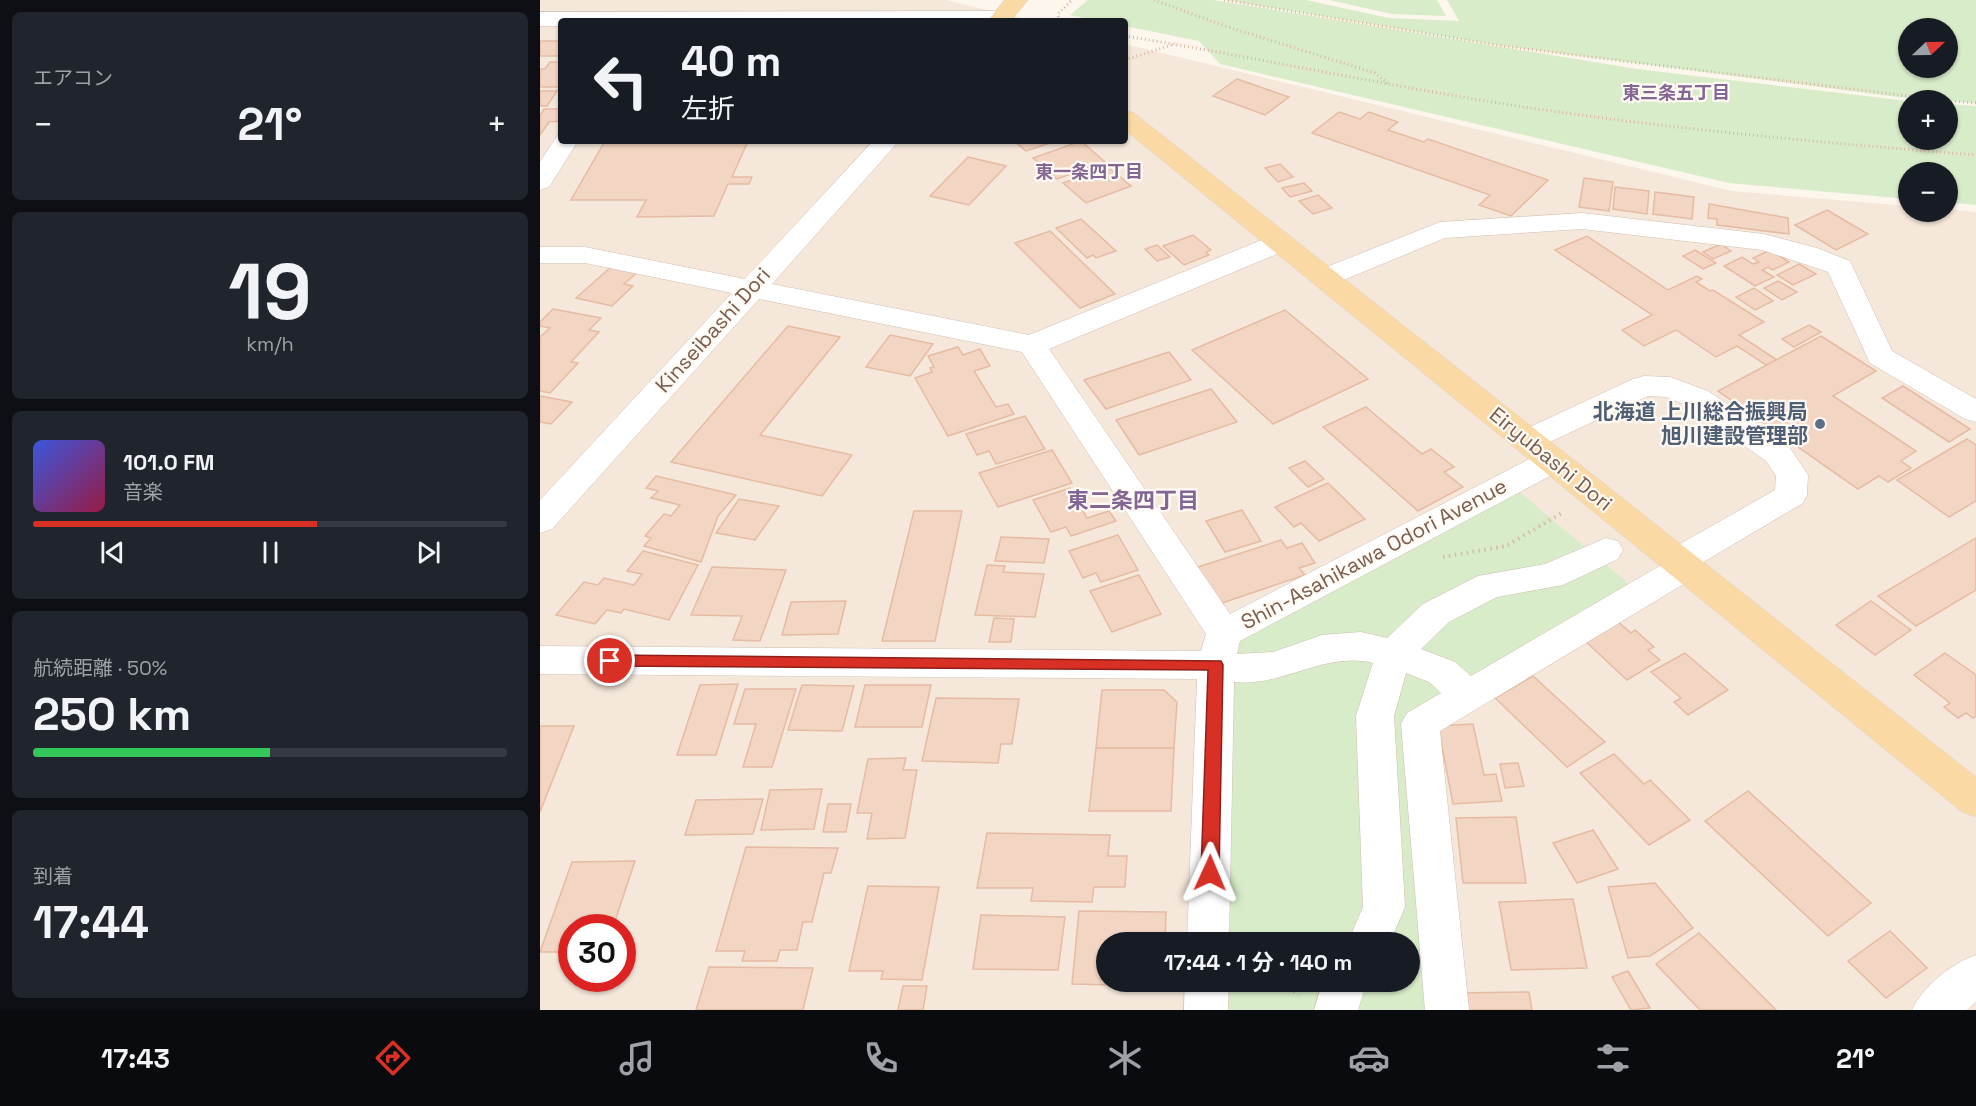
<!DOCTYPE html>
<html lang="ja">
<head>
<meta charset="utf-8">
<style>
	body { margin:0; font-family:"Space Grotesk","Noto Sans JP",sans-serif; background:#20242c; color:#f1f3f6; height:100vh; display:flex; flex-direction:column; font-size:22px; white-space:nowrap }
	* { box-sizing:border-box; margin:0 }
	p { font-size:20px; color:#9ea1a6 }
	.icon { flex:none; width:33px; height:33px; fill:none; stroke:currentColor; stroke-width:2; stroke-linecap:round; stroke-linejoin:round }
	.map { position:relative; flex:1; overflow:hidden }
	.side { display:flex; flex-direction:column; gap:12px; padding:12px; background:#0d0f14; width:540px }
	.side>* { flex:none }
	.banner { position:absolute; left:18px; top:18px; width:570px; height:126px; border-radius:6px; box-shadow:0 2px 4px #0004; background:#171b24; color:#f1f3f6; overflow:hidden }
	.needle { width:39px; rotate:68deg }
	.controls { position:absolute; left:1358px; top:18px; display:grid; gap:12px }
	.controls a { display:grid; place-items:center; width:60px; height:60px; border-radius:50%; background:#171b24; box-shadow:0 2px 4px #0004; font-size:30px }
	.speed { position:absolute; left:18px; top:914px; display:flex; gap:12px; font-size:30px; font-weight:700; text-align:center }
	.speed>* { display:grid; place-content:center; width:78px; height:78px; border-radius:50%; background:#171b24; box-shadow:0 2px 4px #0004; line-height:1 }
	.speed .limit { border:9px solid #d22; background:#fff; color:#111 }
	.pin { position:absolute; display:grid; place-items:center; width:51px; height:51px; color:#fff; margin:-26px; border:3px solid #fff; border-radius:50%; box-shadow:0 2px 6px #0007 }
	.me { position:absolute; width:66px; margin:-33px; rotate:1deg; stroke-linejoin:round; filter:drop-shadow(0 0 4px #0008) }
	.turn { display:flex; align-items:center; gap:21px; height:126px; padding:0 24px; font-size:27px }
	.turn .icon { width:78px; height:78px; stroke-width:2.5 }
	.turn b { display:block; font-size:42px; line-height:51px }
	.big { font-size:45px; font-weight:700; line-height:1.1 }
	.side .card { flex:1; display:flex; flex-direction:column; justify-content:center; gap:9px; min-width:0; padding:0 21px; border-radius:9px; background:#20242c }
	.side .dial { align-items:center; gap:0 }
	.dial b { font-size:78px; line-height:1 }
	.song { display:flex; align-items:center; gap:18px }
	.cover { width:72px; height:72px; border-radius:9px; background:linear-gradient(135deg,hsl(230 70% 55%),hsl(340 70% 35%)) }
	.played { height:6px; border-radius:3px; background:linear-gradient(90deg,#d93025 60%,#363941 60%) }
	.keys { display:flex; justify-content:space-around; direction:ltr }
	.heat { display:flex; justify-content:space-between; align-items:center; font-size:33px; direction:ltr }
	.charge { height:9px; border-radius:4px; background:linear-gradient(90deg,#34c759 50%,#363941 0) }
	.trip { position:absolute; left:556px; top:932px; width:324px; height:60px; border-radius:30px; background:#171b24; box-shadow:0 2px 4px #0004; font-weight:700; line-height:60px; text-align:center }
	.menu { display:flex; height:96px; justify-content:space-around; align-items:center; background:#090b0e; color:#9ea1a6 }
	.menu .icon { width:42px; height:42px }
	.menu .selected { color:#d93025 }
	.menu b { font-size:27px; color:#f1f3f6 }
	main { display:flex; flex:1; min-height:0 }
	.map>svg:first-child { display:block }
	.residential { fill:#f5e8da; fill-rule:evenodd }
	.green { fill:#d8ecc9; fill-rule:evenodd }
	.building { fill:#f3d5c3; stroke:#e6bba3; stroke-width:1.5 }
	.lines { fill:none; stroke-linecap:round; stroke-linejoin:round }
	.minor-casing { stroke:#d1beb0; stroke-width:1 }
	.major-casing { stroke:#dad1cd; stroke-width:1 }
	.path-far2 { stroke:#d9b8a5; stroke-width:3; stroke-dasharray:1 3; stroke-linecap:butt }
	.path-far1 { stroke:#d9b8a5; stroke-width:4; stroke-dasharray:1.5 4.5; stroke-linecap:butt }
	.path { stroke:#d9b8a5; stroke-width:4.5; stroke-dasharray:1.5 5; stroke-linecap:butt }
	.minor { fill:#fff; fill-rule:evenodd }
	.major { fill:#fbd9a5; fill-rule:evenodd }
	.route { fill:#d93025; stroke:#8d1f18; stroke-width:1.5 }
	.service-dot { fill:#5c6f8a; stroke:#fffaf3; stroke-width:2 }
	.labels { text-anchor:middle; stroke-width:4.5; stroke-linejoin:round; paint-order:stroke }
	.far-neighbourhood-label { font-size:18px; font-weight:bold; fill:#846695; stroke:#fffaf3 }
	.street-label { font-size:21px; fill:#7a5c4d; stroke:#fffaf3 }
	.service-label { font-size:21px; font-weight:bold; fill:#4e5e75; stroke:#fffaf3; text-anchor:end }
	.neighbourhood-label { font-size:22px; font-weight:bold; fill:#846695; stroke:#fffaf3 }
</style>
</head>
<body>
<main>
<section class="side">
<div class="card"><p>エアコン</p>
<div class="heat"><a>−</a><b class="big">21°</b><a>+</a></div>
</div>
<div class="card dial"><b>19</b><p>km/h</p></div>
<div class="card">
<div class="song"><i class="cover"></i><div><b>101.0 FM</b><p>音楽</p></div></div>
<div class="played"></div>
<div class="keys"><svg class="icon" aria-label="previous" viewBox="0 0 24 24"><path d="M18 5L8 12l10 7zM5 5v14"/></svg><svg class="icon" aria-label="pause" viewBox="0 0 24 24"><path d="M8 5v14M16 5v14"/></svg><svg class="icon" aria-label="next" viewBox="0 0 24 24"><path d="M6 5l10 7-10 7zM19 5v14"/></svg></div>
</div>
<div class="card"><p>航続距離 · 50%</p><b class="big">250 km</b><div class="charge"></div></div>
<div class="card"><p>到着</p><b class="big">17:44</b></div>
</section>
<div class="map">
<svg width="1436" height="1010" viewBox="0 0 1436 1010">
	<rect width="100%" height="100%" fill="#fdf6ec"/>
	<path class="residential" d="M0,0H406L492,21H21V141H585V44L1192,191L1368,206V212H1407V209L1436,212V1010H0ZM32,927H82V978H32ZM567,942H870V981H567Z"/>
	<g class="green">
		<path d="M548,0H673L1097,69L1368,101V140H1407V104L1436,106V205L1407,202V172H1368V199L1189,183L680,64L659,41L585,26V21H560L530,15Z"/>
		<path d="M684,0H766L849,18L919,21L907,0H1436V103L1358,97L962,46ZM1368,28H1407V68H1368Z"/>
		<path d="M789,0H897L906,16L852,14Z"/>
		<path d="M976,489L1095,589L880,724L907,1010H672L673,981H870V942H674L684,633Z"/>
	</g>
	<g class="building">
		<rect x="0" y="41" width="21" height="15"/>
		<path d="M10,62H21V87H0V69H5Z"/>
		<path d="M697,79L749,97L725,115L673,96Z"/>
		<path d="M0,91H17L7,106H0Z"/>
		<path d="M4,109H21V121L9,122L0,135V116Z"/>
		<path d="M799,112L820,119L829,112L858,122L848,130L884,142L888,139L1008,180L971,216L939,205L950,195L772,133Z"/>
		<path d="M65,141H208L192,177H212L209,184H188L174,216L97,217L106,200H31Z"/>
		<path d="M474,141H516L486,151Z"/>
		<path d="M541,141L565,162L517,179L493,158Z"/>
		<path d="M428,157L466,166L429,205L390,196Z"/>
		<path d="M740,164L753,177L738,182L725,168Z"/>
		<path d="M568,167L591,186L546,203L523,183Z"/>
		<path d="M1044,178L1073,182L1069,211L1039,207Z"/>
		<path d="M764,183L772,191L750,197L742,188Z"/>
		<path d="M1075,187L1109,191L1107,214L1073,209Z"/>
		<path d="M1115,192L1154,197L1152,219L1113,214Z"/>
		<path d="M778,195L792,208L773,214L759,201Z"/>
		<path d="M1169,204L1248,218L1249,234L1177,225V219L1168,218Z"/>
		<path d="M1287,210L1328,234L1296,250L1255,225Z"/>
		<path d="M541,219L576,251L556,258L553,255L547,258L516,228Z"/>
		<path d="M510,231L575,294L540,308L475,243Z"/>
		<path d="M653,235L671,250L666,252L669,255L644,265L623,246Z"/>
		<path d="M1047,236L1128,290L1157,276L1162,279L1156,282L1170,291L1173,290L1224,322L1199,335L1237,360L1226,365L1197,346L1176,357L1136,330L1104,346L1082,330L1112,315L1015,250Z"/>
		<path d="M1181,244L1191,251L1173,259L1163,252Z"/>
		<path d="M617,245L630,257L617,261L605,249Z"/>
		<path d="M1155,250L1176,263L1163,269L1143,256Z"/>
		<path d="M1230,250L1249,262L1233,270L1228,267L1222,270L1234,277L1215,286L1184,266L1202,257L1213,264L1219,262L1213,258Z"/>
		<path d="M1259,264L1276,274L1253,285L1237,275Z"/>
		<path d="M72,266L98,272L84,284L93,286L72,306L36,298Z"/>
		<path d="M1238,281L1257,292L1242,300L1224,288Z"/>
		<path d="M1214,288L1233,301L1215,310L1196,297Z"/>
		<path d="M13,309L61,318L49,330L59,332L31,362L38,363L10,393L0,391V337L10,328L0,326V322Z"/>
		<path d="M745,310L828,379L733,424L652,350Z"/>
		<path d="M1269,325L1281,332L1254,347L1242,339Z"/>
		<path d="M248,326L300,337L220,435L312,455L282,496L131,462Z"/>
		<path d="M350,335L393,344L370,376L326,367Z"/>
		<path d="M1281,336L1336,371L1293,396L1376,451L1361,461L1371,468L1348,482L1339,476L1318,489L1178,391Z"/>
		<path d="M418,347L423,355L440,349L450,366L434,371L456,407L468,404L474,414L408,436L375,378L392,372L390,368L394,367L388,356Z"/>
		<path d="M629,352L651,380L566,409L544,380Z"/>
		<path d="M1363,386L1430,429L1409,442L1342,398Z"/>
		<path d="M671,389L697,422L599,455L576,420Z"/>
		<path d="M0,396L32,402L11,424L0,422Z"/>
		<path d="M826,407L882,454L891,449L914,467L904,472L923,487L878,511L783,427Z"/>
		<path d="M485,416L505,449L456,464L449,451L437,455L426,434Z"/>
		<path d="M1427,439L1436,445V501L1409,517L1357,480Z"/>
		<path d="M512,450L532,483L458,507L439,473Z"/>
		<path d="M765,461L784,479L768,487L749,468Z"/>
		<path d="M116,476L196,495L178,516L161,562L104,546L111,538L105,536L124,514L131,516L140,505L111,498L118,491L106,488Z"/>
		<path d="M788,483L825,519L779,541L761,523L754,527L735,507Z"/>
		<path d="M530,488L547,518L569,511L576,521L531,536L526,527L511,532L493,500Z"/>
		<path d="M199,499L239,506L215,540L176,533Z"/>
		<path d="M702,510L721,541L685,552L666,521Z"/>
		<path d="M374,511H422L395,641H342Z"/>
		<path d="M578,535L598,570L561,582L556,573L543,578L529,551Z"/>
		<path d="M461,537L509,539L504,563L455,561Z"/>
		<path d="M1436,538V590L1376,626L1338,596Z"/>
		<path d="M741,540L747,548L762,543L775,563L759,568L765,575L673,606L652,569Z"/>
		<path d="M103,551L158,565L129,620L84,609L81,613L67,610L55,624L16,615L44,582L58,585L64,578L94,585L102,574L87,571Z"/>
		<path d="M447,565L465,566L463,572L504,574L495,617L435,615Z"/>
		<path d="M172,567L246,570L220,641L193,640L202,616L151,615Z"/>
		<path d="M599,575L621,614L572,632L550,591Z"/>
		<path d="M306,601L298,634L242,635L251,602Z"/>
		<path d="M1331,601L1371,630L1335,655L1296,625Z"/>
		<path d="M454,618L474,619L471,642H449Z"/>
		<path d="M1077,621L1091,633L1095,630L1114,647L1108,650L1120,660L1087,680L1044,640Z"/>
		<path d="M1145,653L1188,690L1148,715L1134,702L1141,698L1111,672Z"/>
		<path d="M1405,653L1436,675V716L1433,718L1426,713L1418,718L1404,707L1410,703L1374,675Z"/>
		<path d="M993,676L1065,742L1027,767L955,698Z"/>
		<path d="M198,684L176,755H137L160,685Z"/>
		<path d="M262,685L314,686L302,731L248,730Z"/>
		<path d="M325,685H391L382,727H315Z"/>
		<path d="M205,689H256L232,767H203L216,724H194Z"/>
		<path d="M562,690H624L637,702L634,748H556Z"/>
		<path d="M396,698L479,699L472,744H461L458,763L382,761Z"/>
		<path d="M933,724L944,775L956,774L962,801L913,804L898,726Z"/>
		<path d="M0,726H34L0,812Z"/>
		<path d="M556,748H634L631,811H549Z"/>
		<path d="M1074,754L1104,784L1110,780L1150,820L1109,845L1040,773Z"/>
		<path d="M366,758L363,770H377L365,838L327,839L332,813H317L328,759Z"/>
		<path d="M978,763L984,786L965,788L960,764Z"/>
		<path d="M282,789L274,829L221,830L230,790Z"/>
		<path d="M1208,791L1331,903L1288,936L1165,821Z"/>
		<path d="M223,799L213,834L145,835L156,800Z"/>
		<path d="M288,804H311L306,832H283Z"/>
		<path d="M976,817L986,883H923L916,818Z"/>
		<path d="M1053,830L1078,869L1037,883L1013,843Z"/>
		<path d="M447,833L570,835L568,856H587L585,887H554L552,902L491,901L493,888H437Z"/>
		<path d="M206,847L298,848L291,873H284L272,922H263L257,950H240L237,961H202L205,951H176Z"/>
		<path d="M95,861L73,927H32V952H0L32,862Z"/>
		<path d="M1115,883L1153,928L1110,956L1088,958L1068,887Z"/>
		<path d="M328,886L399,887L382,980L341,979L343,971H309Z"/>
		<path d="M1033,899L1047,968L971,970L959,902Z"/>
		<path d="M539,911L626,912L625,942H567V981H622V986L532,984Z"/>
		<path d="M441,915L525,917L518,970L433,969Z"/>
		<path d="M1350,931L1387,968L1346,998L1308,961Z"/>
		<path d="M1159,933L1236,1010H1160L1116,964Z"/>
		<path d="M169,967L273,968L263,1010H156Z"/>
		<path d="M1088,971L1110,1008L1091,1010L1072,977Z"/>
		<path d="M363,986H387L383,1010H358Z"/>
		<path d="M989,992L992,1010H915L912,993Z"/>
	</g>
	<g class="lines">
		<g class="minor-casing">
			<g id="minor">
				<path d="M461,11L469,13L472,18L470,21H21V26H0V12Z"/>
				<path d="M21,135V141H38L9,187L0,190V162L17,136Z"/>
				<path d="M333,141H359L232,284L489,335L729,237L739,235L749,237L753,243L749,249L509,349L690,614L1003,452L1014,449L1025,452L1030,460L1025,468L700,641L697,654L733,652L782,635L821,632L847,638L883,604L938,576L1005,564L1066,538L1078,541L1083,550L1078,559L1023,585L957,597L909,622L881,649L915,662L931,676L1123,564L1121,561L1126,552L1235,490L1236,476L1226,461L1146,405L1126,397L1108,396L999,447L988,450L977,447L972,440L977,433L1093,379L1104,376L1130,377L1168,391L1248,445L1268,475L1267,495L1263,503L1160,564L1162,567L1157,576L900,731L929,1010H885L861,724L867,713L901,693L889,682L866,673L854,716L865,907L850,942H808L823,907L816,716L833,663C785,651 743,687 694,682L689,942H647L657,679L0,674V646L661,651L666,634L482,352L219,299L12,529L0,533V500L192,293L45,263H0V247H45L205,279Z"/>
				<path d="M1042,213L1224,234L1277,248L1310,261L1352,351L1436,399V422L1425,419L1330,363L1288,272L1222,250L1042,229L905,238L794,284L784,286L774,284L770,278L774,272L900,222Z"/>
				<path d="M1436,955V1002L1427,1010H1372C1383,986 1411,964 1436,955Z"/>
				<path d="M645,981H689L688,1010H644Z"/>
				<path d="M783,981H827L818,1010H774Z"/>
			</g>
		</g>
		<g class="major-casing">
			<g id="major">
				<path d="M465,0H488L473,18L475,21H452L450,18Z"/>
				<path d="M585,111L594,113L1436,777V817L1422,812L585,130Z"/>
			</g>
		</g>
		<g class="path-far2">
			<path d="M614,0L688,27L835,73L848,84"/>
			<path d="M684,0L962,46L1401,100"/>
			<path d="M519,21L518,14L532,0"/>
			<path d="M585,36C733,60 878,93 1026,113C1163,132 1299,144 1436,155"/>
			<path d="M585,60L635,44"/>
			<path d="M1407,101L1436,103"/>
		</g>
		<path class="path-far1" d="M903,557L966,546L1022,513"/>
		<path class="path" d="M746,981L759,996"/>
		<use href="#minor" class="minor"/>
		<use href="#major" class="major"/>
	</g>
	<path class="route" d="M70,655L681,661L683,665L679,873L676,878L670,880L664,878L661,873L668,670L70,666L62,661Z"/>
	<circle class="service-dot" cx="1280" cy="424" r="6"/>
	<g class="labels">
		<g class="far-neighbourhood-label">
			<text x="1136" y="99">東三条五丁目</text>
			<text x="549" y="178">東一条四丁目</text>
		</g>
		<g class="street-label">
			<text transform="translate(173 330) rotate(-48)" y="7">Kinseibashi Dori</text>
			<text transform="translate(1011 459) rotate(39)" y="7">Eiryubashi Dori</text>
			<text transform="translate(834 554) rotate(-28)" y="7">Shin-Asahikawa Odori Avenue</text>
		</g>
		<g class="service-label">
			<text x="1268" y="419">北海道 上川総合振興局<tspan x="1268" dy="24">旭川建設管理部</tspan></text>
		</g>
		<g class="neighbourhood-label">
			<text x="593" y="508">東二条四丁目</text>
		</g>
	</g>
</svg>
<div class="controls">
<a><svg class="needle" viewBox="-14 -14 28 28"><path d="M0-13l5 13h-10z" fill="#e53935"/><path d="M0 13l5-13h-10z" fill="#9ea1a6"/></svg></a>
<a>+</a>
<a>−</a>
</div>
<div class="speed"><div class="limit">30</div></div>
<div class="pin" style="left:70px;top:661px;background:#d93025"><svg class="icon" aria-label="arrive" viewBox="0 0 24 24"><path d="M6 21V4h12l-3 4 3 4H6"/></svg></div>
<svg class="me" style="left:670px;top:873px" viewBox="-20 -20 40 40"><path d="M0-17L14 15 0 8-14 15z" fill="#d93025" stroke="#fff" stroke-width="4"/></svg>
<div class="trip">17:44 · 1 分 · 140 m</div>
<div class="banner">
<div class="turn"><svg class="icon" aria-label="left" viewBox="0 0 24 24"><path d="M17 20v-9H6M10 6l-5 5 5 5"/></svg><div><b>40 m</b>左折</div></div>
</div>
</div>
</main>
<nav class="menu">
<b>17:43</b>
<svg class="icon selected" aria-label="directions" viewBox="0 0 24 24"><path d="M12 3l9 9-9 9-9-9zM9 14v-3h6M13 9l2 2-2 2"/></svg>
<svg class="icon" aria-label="music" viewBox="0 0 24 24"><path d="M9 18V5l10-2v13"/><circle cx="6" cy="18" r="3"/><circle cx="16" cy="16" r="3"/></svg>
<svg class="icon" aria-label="phone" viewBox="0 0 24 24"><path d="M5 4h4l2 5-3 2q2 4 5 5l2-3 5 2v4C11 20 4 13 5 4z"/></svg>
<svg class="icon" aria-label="climate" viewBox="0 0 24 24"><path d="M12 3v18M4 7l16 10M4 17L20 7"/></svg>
<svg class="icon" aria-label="car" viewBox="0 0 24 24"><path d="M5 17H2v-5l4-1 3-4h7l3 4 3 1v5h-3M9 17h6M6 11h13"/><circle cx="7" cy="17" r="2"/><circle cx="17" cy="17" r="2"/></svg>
<svg class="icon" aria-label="filters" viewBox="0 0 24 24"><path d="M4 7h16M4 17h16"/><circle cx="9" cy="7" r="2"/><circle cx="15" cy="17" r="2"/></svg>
<b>21°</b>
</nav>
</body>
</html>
